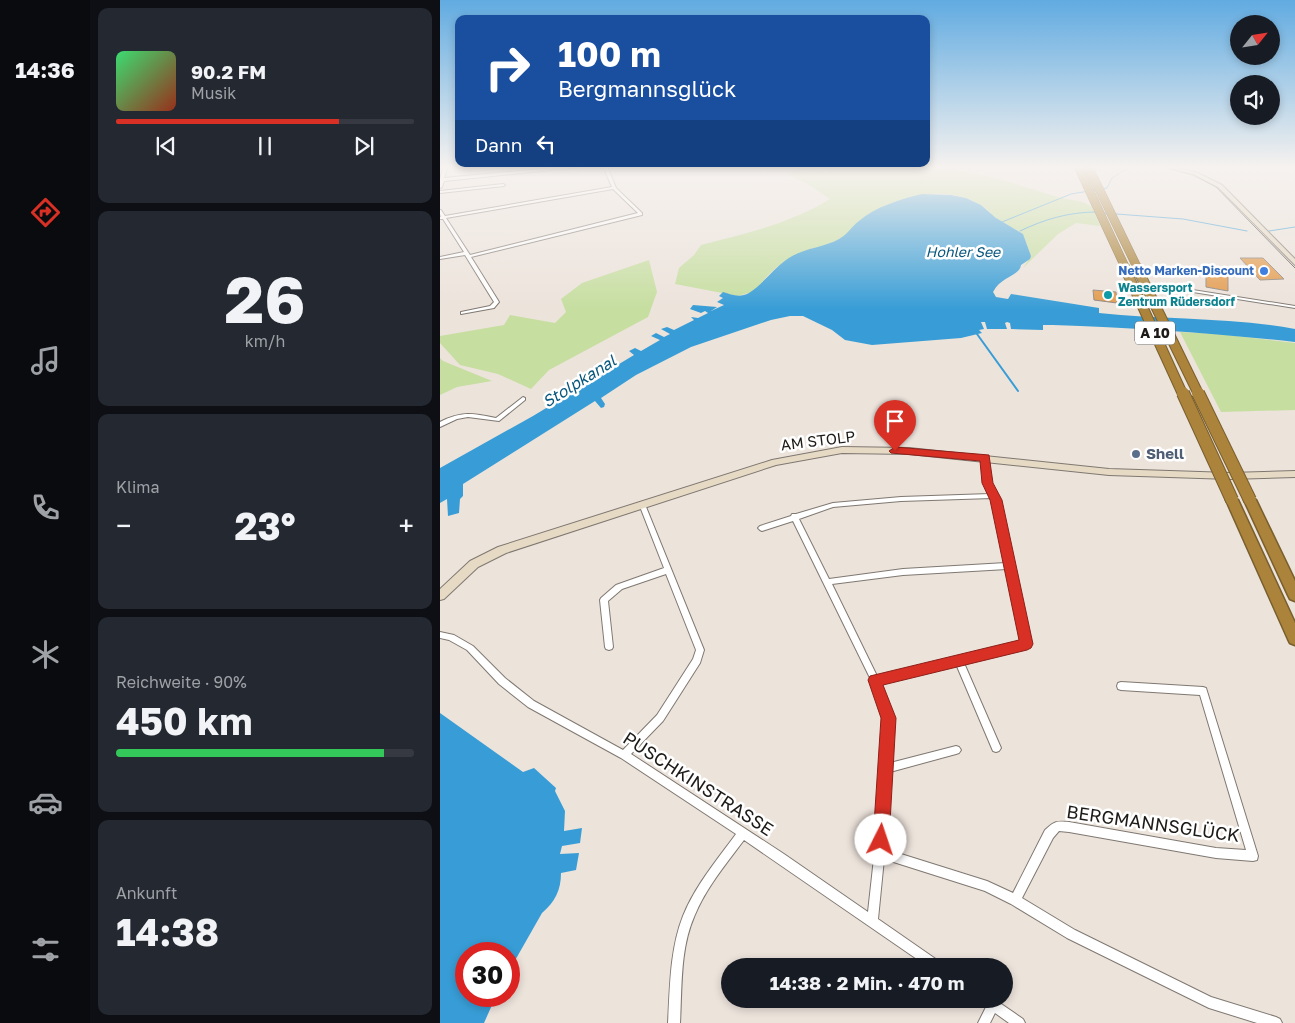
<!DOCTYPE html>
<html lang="de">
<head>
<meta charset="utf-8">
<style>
	body { margin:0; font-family:"Golos Text",sans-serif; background:#242831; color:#f1f3f6; height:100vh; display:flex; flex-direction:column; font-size:19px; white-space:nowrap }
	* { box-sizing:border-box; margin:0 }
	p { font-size:16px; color:#9ea1a6 }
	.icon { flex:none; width:28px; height:28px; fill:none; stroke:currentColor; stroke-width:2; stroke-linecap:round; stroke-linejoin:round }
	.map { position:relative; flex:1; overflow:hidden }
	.sheet { display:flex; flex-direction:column; gap:8px; padding:8px; background:#0d0f14; width:350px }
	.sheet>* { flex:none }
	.top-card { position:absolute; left:15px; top:15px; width:475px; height:152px; border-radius:10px; box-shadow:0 2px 8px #0003; background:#1a4fa0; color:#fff; overflow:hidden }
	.needle { width:32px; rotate:60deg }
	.buttons { position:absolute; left:790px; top:15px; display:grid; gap:10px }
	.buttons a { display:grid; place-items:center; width:50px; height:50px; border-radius:50%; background:#171b24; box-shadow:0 2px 8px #0003; font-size:25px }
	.speed { position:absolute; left:15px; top:942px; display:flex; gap:10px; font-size:25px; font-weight:700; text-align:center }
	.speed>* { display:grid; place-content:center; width:65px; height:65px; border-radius:50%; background:#171b24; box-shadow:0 2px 8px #0003; line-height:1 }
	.speed .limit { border:8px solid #d22; background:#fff; color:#111 }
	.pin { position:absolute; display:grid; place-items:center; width:42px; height:42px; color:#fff; margin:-51px -21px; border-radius:50% 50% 50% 0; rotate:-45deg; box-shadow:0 0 5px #0007 }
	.pin .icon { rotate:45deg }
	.me { position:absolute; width:55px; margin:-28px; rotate:4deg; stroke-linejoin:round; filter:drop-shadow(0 0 4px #0008) }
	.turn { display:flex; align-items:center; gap:18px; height:105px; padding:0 20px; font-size:22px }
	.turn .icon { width:65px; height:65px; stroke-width:2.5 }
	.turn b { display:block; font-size:35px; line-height:42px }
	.then { display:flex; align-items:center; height:48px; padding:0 20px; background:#0003; gap:10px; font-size:19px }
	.big { font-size:38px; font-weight:700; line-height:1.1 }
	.sheet .tile { flex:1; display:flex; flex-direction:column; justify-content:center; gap:8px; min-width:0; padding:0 18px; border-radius:10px; background:#242831 }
	.sheet .dial { align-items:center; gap:0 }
	.dial b { font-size:65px; line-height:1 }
	.song { display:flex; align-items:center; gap:15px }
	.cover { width:60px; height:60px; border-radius:8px; background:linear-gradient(135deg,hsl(140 70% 55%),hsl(10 70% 35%)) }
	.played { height:5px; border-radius:2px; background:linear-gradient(90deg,#d93025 75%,#363941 75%) }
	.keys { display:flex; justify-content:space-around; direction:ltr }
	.heat { display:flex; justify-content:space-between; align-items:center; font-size:28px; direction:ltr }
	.charge { height:8px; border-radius:4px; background:linear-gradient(90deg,#34c759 90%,#363941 0) }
	.trip { position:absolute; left:281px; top:958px; width:292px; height:50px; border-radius:25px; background:#171b24; box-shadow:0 2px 8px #0003; font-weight:700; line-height:50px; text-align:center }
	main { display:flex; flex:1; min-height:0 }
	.tab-bar { display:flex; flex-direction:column; width:90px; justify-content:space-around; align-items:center; background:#090b0e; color:#9ea1a6 }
	.tab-bar .icon { width:35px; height:35px }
	.tab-bar .active { color:#d93025 }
	.tab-bar b { font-size:22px; color:#f1f3f6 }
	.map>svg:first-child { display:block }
	.green { fill:#c6dea0 }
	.water { fill:#389dd6 }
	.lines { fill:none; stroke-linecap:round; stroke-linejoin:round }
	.stream-far1 { stroke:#389dd6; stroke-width:1 }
	.stream { stroke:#389dd6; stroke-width:2 }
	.building { fill:#e39c4f; stroke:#8f8780 }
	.street-casing { stroke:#7f7871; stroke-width:2 }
	.secondary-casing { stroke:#7f7871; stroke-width:2 }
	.highway-casing { stroke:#795e2e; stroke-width:3 }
	.street { fill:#fff; fill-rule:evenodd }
	.secondary { fill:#e6dac4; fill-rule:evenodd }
	.highway { fill:#ab833a; fill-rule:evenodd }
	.tram { stroke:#595550; stroke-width:1 }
	.highway-bridge-far2-casing { stroke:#795e2e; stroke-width:9; stroke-linecap:butt }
	.highway-bridge-far1-casing { stroke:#795e2e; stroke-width:11; stroke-linecap:butt }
	.highway-bridge-casing { stroke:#795e2e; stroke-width:14; stroke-linecap:butt }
	.highway-bridge-far2 { stroke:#ab833a; stroke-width:8 }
	.highway-bridge-far1 { stroke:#ab833a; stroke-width:9 }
	.highway-bridge { stroke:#ab833a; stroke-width:12 }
	.route { fill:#d93025; stroke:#8d1f18 }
	.shop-dot { fill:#3f7fe0; stroke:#fff; stroke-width:2 }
	.culture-dot { fill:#0f9aa8; stroke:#fff; stroke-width:2 }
	.service-dot { fill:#5c6f8a; stroke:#fff; stroke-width:2 }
	.labels { text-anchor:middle; stroke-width:5; stroke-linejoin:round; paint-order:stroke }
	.far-shop-label { font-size:12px; font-weight:bold; fill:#366cbe; stroke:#fff; text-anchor:end }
	.far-culture-label { font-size:12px; font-weight:bold; fill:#0d838f; stroke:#fff; text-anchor:start }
	.far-water-label { font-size:14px; font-style:italic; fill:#07567d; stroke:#fff }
	.shield { fill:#fff; stroke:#615f5d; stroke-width:1 }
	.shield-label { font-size:14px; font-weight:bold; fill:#1d1a17 }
	.street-label { font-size:15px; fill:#1d1a17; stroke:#fff }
	.service-label { font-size:15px; font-weight:bold; fill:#4e5e75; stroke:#fff; text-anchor:start }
	.water-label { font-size:16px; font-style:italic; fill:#07567d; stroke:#fff }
	.near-street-label { font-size:18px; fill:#1d1a17; stroke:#fff }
</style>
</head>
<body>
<main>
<nav class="tab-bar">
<b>14:36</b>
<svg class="icon active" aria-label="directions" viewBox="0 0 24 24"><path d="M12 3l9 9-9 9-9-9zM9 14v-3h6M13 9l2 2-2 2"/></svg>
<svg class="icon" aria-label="music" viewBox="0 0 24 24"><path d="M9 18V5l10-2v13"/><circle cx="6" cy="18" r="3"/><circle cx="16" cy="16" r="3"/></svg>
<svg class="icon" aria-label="phone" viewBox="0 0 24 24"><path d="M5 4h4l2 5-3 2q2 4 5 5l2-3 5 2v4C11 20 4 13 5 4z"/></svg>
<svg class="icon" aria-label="climate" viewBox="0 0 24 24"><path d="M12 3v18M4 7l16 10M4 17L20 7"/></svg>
<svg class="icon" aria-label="car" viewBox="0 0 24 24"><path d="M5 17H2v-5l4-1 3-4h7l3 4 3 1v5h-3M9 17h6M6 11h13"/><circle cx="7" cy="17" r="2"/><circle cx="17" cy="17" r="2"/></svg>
<svg class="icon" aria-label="filters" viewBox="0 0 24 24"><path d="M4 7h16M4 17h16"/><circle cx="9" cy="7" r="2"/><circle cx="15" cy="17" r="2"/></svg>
</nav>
<section class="sheet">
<div class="tile">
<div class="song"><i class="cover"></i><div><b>90.2 FM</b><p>Musik</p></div></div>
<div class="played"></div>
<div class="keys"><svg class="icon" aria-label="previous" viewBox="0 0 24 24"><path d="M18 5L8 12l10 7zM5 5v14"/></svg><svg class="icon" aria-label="pause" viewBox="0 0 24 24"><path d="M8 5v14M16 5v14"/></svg><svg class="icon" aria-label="next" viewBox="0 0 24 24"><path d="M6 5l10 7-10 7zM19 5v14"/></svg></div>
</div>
<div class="tile dial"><b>26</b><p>km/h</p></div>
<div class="tile"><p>Klima</p>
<div class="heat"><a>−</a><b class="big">23°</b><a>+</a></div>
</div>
<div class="tile"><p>Reichweite · 90%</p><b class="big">450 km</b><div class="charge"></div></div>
<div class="tile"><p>Ankunft</p><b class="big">14:38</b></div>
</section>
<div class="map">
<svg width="855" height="1023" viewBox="0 0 855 1023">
	<rect width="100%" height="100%" fill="#ece3db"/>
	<g class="green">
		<path d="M391,166H497L560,179L621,198L643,202L652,207L660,226L636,223L618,234L583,268L591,256L583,234C575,228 565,225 557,219C551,214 546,207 539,204C504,185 463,195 429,214C418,220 412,232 401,238C370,256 348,250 322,282L376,275L557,285L553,292L555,295L308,293L298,296L235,284L239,268L254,255L261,245C304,234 352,223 390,199L366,183L347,175C367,163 370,173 390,169Z"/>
		<path d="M209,260L217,292L208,317L109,370L91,389L58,374L20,365L0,343V336L64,325L70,315L115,323L126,312L121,299L142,283Z"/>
		<path d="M740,332L779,334L855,343V410L781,412Z"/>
		<path d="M0,358L3,361L52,381L17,387L0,395Z"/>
	</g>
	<g class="water">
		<path d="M482,194L511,195L526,198L541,205L556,218L583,234L591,256L590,259L581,265C580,276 561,276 553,292L556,297L568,299L571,294L659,308V313C724,320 790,317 855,329V342C774,333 694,328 613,325H603V330L571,329L570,323L567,322L565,323L567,329H547L545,322H541L544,329L539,330L542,333L521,338L432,345L405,340L392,330L363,316H350L331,320L251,347L196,375L161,398L165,404L164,407L161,408L155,401L23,484V496L20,499L19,513L8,516L7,499L0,503V468L93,416L194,355L189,351L195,348L201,351L220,340L211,336L216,333L224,337L230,334L221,329L227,327L234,330L254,320L251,317L258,318L268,313L265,311L261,313L250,309L253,305L277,307L271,311L284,305L277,302L283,298L279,296L283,292C292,295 300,298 309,293C323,284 333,269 346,260C362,248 383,248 399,239C408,234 411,227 419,221C435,207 461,199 482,194Z"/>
		<path d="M0,713L83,772L94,768L116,788L115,791L125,811L124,831L142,828L140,843L122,846L120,854L139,853L136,870L121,873C121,890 115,902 102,913L69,971V954H26V996H56L44,1023H0Z"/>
	</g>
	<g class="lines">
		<g class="stream-far1">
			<path d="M663,213L743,219L807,231"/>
			<path d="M562,222L631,194L667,188L672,178L688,168"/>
			<path d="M580,231C605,219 629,212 657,212"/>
			<path d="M829,231L855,227"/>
		</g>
		<path class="stream" d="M537,334L578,391"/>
	</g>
	<g class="building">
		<path d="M800,258H823L844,279L820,280Z"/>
		<path d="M766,273L788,276V291L766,287Z"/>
		<path d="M653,290L676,292L677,303L654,300Z"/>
	</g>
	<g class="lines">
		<g class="street-casing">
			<g id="street">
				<path d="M4,166H8L4,178L133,166H143L141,167L4,181L2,187L0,188V179Z"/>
				<path d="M163,166H167L176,188L202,213V215L31,257L59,302L54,308L21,314V312L50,306L54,302L25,255L0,259V257L24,252L3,219H0V217H1L0,214V210H1L5,216L172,187ZM173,189L198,213L30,255L6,218Z"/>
				<path d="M63,184L65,185L64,186L0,193V191Z"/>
				<path d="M680,284L721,285L855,306V308L721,287L682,286L680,285Z"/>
				<path d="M83,397L85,398V400L59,421L28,417L17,419L0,427V422C21,411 33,413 56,418Z"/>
				<path d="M545,456L548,458L551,483L559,500L591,644L590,646L587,647L524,663L561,748L559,751L556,752L553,751L516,664L440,683L452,718L450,763L516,746L519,747L521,750L519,753L516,754L450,772L445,849L547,881L573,893L605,830C615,821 616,821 629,822L776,848L806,850L760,695L681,690L678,689L677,686L678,683L681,682L763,687L766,688L818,856L817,860L813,861L776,858L629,832L619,831L613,838L582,898L635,930L771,997L836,1017L840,1019L842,1023H817L769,1008L627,938L571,904L545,891L444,859L438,919L500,962L502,966H487L304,840C286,864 265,889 254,917C240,949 242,988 240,1023H228C230,987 230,949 243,916C255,886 277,860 296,834L181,758L88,707L59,684L27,650L9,640L0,638V632L14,635L33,646L65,678L94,701L183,750L217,715L253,659L256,650L226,574L182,589L168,601L173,647L172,649L169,650L166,649L165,647L160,600L161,598L176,585L224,568L199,504L200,502H204L264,650L260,663L223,721L191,754L344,854L428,912L436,840L444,718L431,680L353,521L322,531L320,530L318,528L320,526L351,516L352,514H356L393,503L461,497L550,494L545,483L542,458ZM552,498L566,563L463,569L389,579L359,519L393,507L461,501ZM567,569L582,642L437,676L392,584L463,575Z"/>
				<path d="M538,999H554L583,1019L585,1023H569L555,1013L550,1023H538L546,1007L540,1003Z"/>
			</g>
		</g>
		<g class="secondary-casing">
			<g id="secondary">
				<path d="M724,166H731L758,173L782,185L855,259V265L778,187L754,175Z"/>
				<path d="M402,447L469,448L669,469L790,473L855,471V477L790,479L669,475L469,454L402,453L336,465L66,553L38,567L4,599L0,600V589L30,561L58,547L332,460Z"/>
			</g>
		</g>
		<g class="highway-casing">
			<g id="highway">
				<path d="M792,496L798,500L855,623V645L850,643L848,639L786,500Z"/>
				<path d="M810,496L816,500L855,581V601L850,599L848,595L804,500Z"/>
			</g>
		</g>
		<use href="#street" class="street"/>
		<use href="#secondary" class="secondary"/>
		<use href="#highway" class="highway"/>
		<path class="tram" d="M718,166L754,175L776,187L855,268"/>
		<g class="highway-bridge-far2-casing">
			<g id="highway-bridge-far2">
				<path d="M638,166L685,267"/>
				<path d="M648,166L697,267"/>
			</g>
		</g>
		<g class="highway-bridge-far1-casing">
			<g id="highway-bridge-far1">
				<path d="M684,266L743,395"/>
				<path d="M696,266L759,395"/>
			</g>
		</g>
		<g class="highway-bridge-casing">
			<g id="highway-bridge">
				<path d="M743,393L792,500"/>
				<path d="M758,393L810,500"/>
			</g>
		</g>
		<use href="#highway-bridge-far2" class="highway-bridge-far2"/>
		<use href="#highway-bridge-far1" class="highway-bridge-far1"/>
		<use href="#highway-bridge" class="highway-bridge"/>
	</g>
	<linearGradient id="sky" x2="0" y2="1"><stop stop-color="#61abe1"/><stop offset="0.54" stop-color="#f6f2ef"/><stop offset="1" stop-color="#f6f2ef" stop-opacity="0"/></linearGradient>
	<rect width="855" height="309" fill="url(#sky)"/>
	<path class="route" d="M455,447L549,455L553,483L562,500L593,644L591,648L587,650L443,685L456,718L449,840L447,846L441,849L435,846L433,840L441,718L428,680L430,676L579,640L550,500L542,483L540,461L451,453L449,451Z"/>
	<circle class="shop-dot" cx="824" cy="271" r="5"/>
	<circle class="culture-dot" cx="668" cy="295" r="5"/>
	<circle class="service-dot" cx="696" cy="454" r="5"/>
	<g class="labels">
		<g class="far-shop-label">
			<text x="814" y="275">Netto Marken-Discount</text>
		</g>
		<g class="far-culture-label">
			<text x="678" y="292">Wassersport<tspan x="678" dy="14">Zentrum Rüdersdorf</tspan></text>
		</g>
		<g class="far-water-label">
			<text x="523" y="257">Hohler See</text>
		</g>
		<rect class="shield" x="695" y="321.5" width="40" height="23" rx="4"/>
		<g class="shield-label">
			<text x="715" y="338">A 10</text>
		</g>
		<g class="street-label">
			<text transform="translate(378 441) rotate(-7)" y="5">AM STOLP</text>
		</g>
		<g class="service-label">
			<text x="706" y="459">Shell</text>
		</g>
		<g class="water-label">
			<text transform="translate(139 381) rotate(-32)" y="6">Stolpkanal</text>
		</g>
		<g class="near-street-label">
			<text transform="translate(258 784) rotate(33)" y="6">PUSCHKINSTRASSE</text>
			<text transform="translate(713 824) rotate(8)" y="6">BERGMANNSGLÜCK</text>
		</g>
	</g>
</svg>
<div class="buttons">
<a><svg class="needle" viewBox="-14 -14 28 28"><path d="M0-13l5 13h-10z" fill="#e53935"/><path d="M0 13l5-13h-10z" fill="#9ea1a6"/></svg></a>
<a><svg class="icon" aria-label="sound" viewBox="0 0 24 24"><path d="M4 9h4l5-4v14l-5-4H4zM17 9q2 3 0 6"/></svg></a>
</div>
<div class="speed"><div class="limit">30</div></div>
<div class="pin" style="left:455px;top:451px;background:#d93025"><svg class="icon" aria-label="arrive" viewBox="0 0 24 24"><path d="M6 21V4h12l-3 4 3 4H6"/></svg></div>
<svg class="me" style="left:441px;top:840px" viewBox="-20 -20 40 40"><circle r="19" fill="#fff"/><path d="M0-13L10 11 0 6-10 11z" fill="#d93025"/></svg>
<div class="trip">14:38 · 2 Min. · 470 m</div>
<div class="top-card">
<div class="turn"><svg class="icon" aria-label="right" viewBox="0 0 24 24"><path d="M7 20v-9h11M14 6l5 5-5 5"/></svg><div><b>100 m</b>Bergmannsglück</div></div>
<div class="then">Dann<svg class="icon" aria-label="left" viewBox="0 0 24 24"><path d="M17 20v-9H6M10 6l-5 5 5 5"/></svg></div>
</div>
</div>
</main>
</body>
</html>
